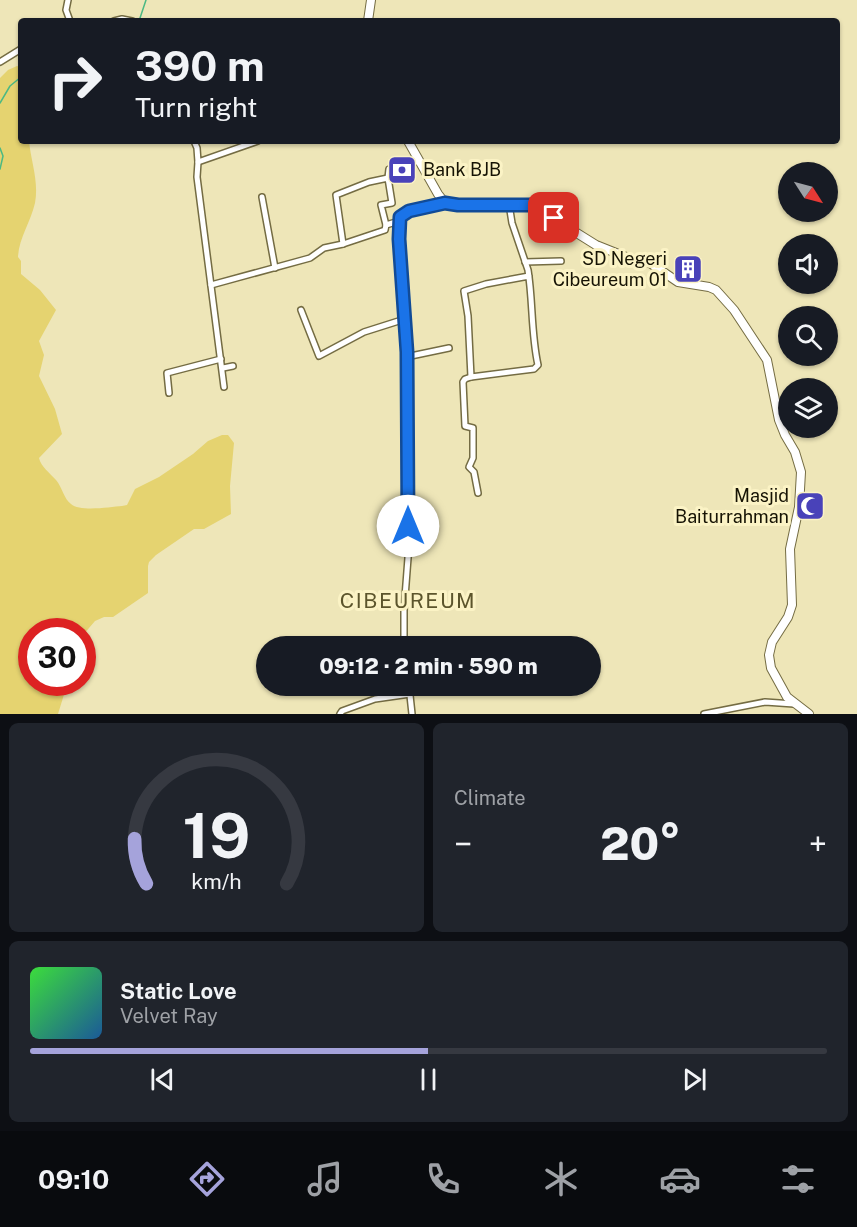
<!DOCTYPE html>
<html lang="en">
<head>
<meta charset="utf-8">
<style>
	body { margin:0; font-family:"Public Sans",sans-serif; background:#20242c; color:#f1f3f6; height:100vh; display:flex; flex-direction:column; font-size:22px; white-space:nowrap }
	* { box-sizing:border-box; margin:0 }
	p { font-size:20px; color:#9ea1a6 }
	.icon { flex:none; width:33px; height:33px; fill:none; stroke:currentColor; stroke-width:2; stroke-linecap:round; stroke-linejoin:round }
	.map { position:relative; height:714px; overflow:hidden }
	.drawer { display:flex; flex-direction:column; gap:9px; padding:9px; background:#0d0f14; flex:1 }
	.drawer>* { flex:none }
	.banner { position:absolute; left:18px; top:18px; width:822px; height:126px; border-radius:6px; box-shadow:0 2px 4px #0004; background:#171b24; color:#f1f3f6; overflow:hidden }
	.needle { width:39px; rotate:126deg }
	.buttons { position:absolute; left:778px; top:162px; display:grid; gap:12px }
	.buttons a { display:grid; place-items:center; width:60px; height:60px; border-radius:50%; background:#171b24; box-shadow:0 2px 4px #0004; font-size:30px }
	.speed { position:absolute; left:18px; top:618px; display:flex; gap:12px; font-size:30px; font-weight:700; text-align:center }
	.speed>* { display:grid; place-content:center; width:78px; height:78px; border-radius:50%; background:#171b24; box-shadow:0 2px 4px #0004; line-height:1 }
	.speed .limit { border:9px solid #d22; background:#fff; color:#111 }
	.pin { position:absolute; display:grid; place-items:center; width:51px; height:51px; color:#fff; margin:-26px; border-radius:12px; box-shadow:0 3px 9px #0006 }
	.me { position:absolute; width:66px; margin:-33px; rotate:0deg; stroke-linejoin:round; filter:drop-shadow(0 0 4px #0008) }
	.turn { display:flex; align-items:center; gap:21px; height:126px; padding:0 18px; font-size:27px }
	.turn .icon { width:78px; height:78px; stroke-width:2.5 }
	.turn b { display:block; font-size:42px; line-height:51px }
	.big { font-size:45px; font-weight:800; line-height:1.1 }
	.drawer .widget { flex:1; display:flex; flex-direction:column; justify-content:center; gap:9px; min-width:0; padding:0 21px; border-radius:9px; background:#20242c }
	.drawer .dial { align-items:center; gap:0 }
	.dial svg { height:156px; overflow:visible; fill:none; stroke:#363941; stroke-width:7; stroke-linecap:round; text-anchor:middle }
	.dial text { fill:#f1f3f6; stroke:none }
	.song { display:flex; align-items:center; gap:18px }
	.cover { width:72px; height:72px; border-radius:9px; background:linear-gradient(135deg,hsl(120 70% 55%),hsl(210 70% 35%)) }
	.played { height:6px; border-radius:3px; background:linear-gradient(90deg,#a5a3db 50%,#363941 50%) }
	.keys { display:flex; justify-content:space-around; direction:ltr }
	.heat { display:flex; justify-content:space-between; align-items:center; font-size:33px; direction:ltr }
	.drawer .tiles { flex:1; display:grid; gap:9px; grid-template-columns:1fr 1fr }
	.widget:last-child { grid-column:span 2 }
	.trip { position:absolute; left:256px; top:636px; width:345px; height:60px; border-radius:30px; background:#171b24; box-shadow:0 2px 4px #0004; font-weight:800; line-height:60px; text-align:center }
	.menu { display:flex; height:96px; justify-content:space-around; align-items:center; background:#090b0e; color:#9ea1a6 }
	.menu .icon { width:42px; height:42px }
	.menu .active { color:#a5a3db }
	.menu b { font-size:27px; color:#f1f3f6 }
	.map>svg:first-child { display:block }
	.green { fill:#e5d370 }
	.lines { fill:none; stroke-linecap:round; stroke-linejoin:round }
	.stream { stroke:#4bb983; stroke-width:1.5 }
	.minor-casing { stroke:#746c43; stroke-width:8 }
	.secondary-casing { stroke:#746c43; stroke-width:10 }
	.minor { stroke:#fff; stroke-width:5 }
	.secondary { stroke:#fff; stroke-width:8 }
	.route-casing { stroke:#114b97; stroke-width:15 }
	.route { stroke:#1a73e8; stroke-width:10 }
	.labels { text-anchor:middle; stroke-width:6; stroke-linejoin:round; paint-order:stroke }
	.poi-label { font-size:18px; fill:#161304; stroke:#fbf3c5; text-anchor:end }
	.quarter-label { font-size:21px; letter-spacing:1.5px; fill:#5c552c; stroke:#fbf3c5 }
</style>
</head>
<body>
<div class="map">
<svg width="857" height="714" viewBox="0 0 857 714">
	<rect width="100%" height="100%" fill="#eee6b8"/>
	<path class="green" d="M17,66L21,67V141H29C31,162 39,181 35,203C31,221 19,238 18,257L21,261V274L40,290L56,310L39,341L44,355L39,376L55,409L62,434L39,458C41,467 50,473 56,480C62,487 64,499 71,504C80,512 110,507 122,506L127,505L135,489L159,477L193,454L208,441L222,435H228L234,443L230,486L231,514L204,529H194L156,555L149,562L148,566V593L113,617H104L95,621L83,635L82,632H32V682L70,683L66,688L58,714H0V78L8,70Z"/>
	<g class="lines">
		<g class="stream">
			<path d="M139,21L146,0"/>
			<path d="M0,103L10,86L21,77"/>
			<path d="M0,148L3,156L0,169"/>
		</g>
		<g class="minor-casing">
			<g id="minor">
				<path d="M68,0L66,10L70,21"/>
				<path d="M114,21L122,19L132,21"/>
				<path d="M0,62L21,49"/>
				<path d="M194,141L197,148L198,162L258,141"/>
				<path d="M198,162L197,177L224,387"/>
				<path d="M388,178L389,169L419,161"/>
				<path d="M262,197L275,268"/>
				<path d="M509,204L512,223L528,270C533,301 531,334 538,365L534,369L471,377L468,316L464,291L486,284L529,276"/>
				<path d="M540,209L565,199"/>
				<path d="M343,244L336,195L369,182L388,178L392,203L381,205L386,225"/>
				<path d="M525,262L561,261"/>
				<path d="M211,285L310,258L324,248L343,244L385,230L386,225L399,221"/>
				<path d="M301,310L319,356L364,332L405,319"/>
				<path d="M406,357L449,348"/>
				<path d="M223,368L233,366"/>
				<path d="M471,377L465,379L463,382L465,426L473,428V458L469,467L474,472L478,493"/>
				<path d="M169,393L167,373L221,359"/>
				<path d="M404,646V610L409,545V470L407,352L399,221C404,206 431,205 445,203"/>
				<path d="M409,686L412,714"/>
				<path d="M340,714L342,711L375,699L410,694"/>
				<path d="M704,714L765,702L794,704"/>
			</g>
		</g>
		<g class="secondary-casing">
			<g id="secondary">
				<path d="M368,21L371,0"/>
				<path d="M408,141L438,194L445,203L458,205H532L596,245L626,257L650,263L678,282L709,287L716,290L734,310L767,360L779,420L785,435L795,452L801,472L799,507L790,549L792,605L788,617L772,642L769,655L771,668L787,697L809,714"/>
			</g>
		</g>
		<use href="#minor" class="minor"/>
		<use href="#secondary" class="secondary"/>
	</g>
	<g class="lines">
		<g class="route-casing">
			<path id="route" d="M408,526L407,352L399,239L400,217L409,211L445,203L458,205H532L554,218"/>
		</g>
		<use href="#route" class="route"/>
	</g>
	<defs>
		<g id="bank-square" transform="scale(1.5)"><rect x="-9" y="-9" width="18" height="18" rx="4" fill="#4942b9" stroke="#fbf3c5"/><path d="M-6-4H6V4H-6ZM0-2.3a2.3 2.3 0 1 0 0 4.6a2.3 2.3 0 1 0 0-4.6Z" fill="#fff"/></g>
		<g id="building-square" transform="scale(1.5)"><rect x="-9" y="-9" width="18" height="18" rx="4" fill="#4942b9" stroke="#fbf3c5"/><path d="M-4-6H4V6H1V3H-1V6H-4ZM-2.5-4.3h1.7v1.8h-1.7ZM.8-4.3h1.7v1.8H.8ZM-2.5-1h1.7V.8h-1.7ZM.8-1h1.7V.8H.8Z" fill="#fff"/></g>
		<g id="mosque-square" transform="scale(1.5)"><rect x="-9" y="-9" width="18" height="18" rx="4" fill="#4942b9" stroke="#fbf3c5"/><path d="M3.5-4.9A6 6 0 1 0 3.5 4.9A5 5 0 1 1 3.5-4.9Z" fill="#fff"/></g>
	</defs>
	<g fill-rule="evenodd">
		<use href="#bank-square" x="402" y="170"/>
		<use href="#building-square" x="688" y="269"/>
		<use href="#mosque-square" x="810" y="506"/>
	</g>
	<g class="labels">
		<g class="poi-label">
			<text x="423" y="176" text-anchor="start">Bank BJB</text>
			<text x="667" y="265">SD Negeri<tspan x="667" dy="21">Cibeureum 01</tspan></text>
			<text x="789" y="502">Masjid<tspan x="789" dy="21">Baiturrahman</tspan></text>
		</g>
		<g class="quarter-label">
			<text x="408" y="608">CIBEUREUM</text>
		</g>
	</g>
</svg>
<div class="buttons">
<a><svg class="needle" viewBox="-14 -14 28 28"><path d="M0-13l5 13h-10z" fill="#e53935"/><path d="M0 13l5-13h-10z" fill="#9ea1a6"/></svg></a>
<a><svg class="icon" aria-label="sound" viewBox="0 0 24 24"><path d="M4 9h4l5-4v14l-5-4H4zM17 9q2 3 0 6"/></svg></a>
<a><svg class="icon" aria-label="search" viewBox="0 0 24 24"><circle cx="10" cy="10" r="6"/><path d="M15 15l6 6"/></svg></a>
<a><svg class="icon" aria-label="layers" viewBox="0 0 24 24"><path d="M12 4l9 5-9 5-9-5zM3 14l9 5 9-5"/></svg></a>
</div>
<div class="speed"><div class="limit">30</div></div>
<div class="pin" style="left:554px;top:218px;background:#d93025"><svg class="icon" aria-label="arrive" viewBox="0 0 24 24"><path d="M6 21V4h12l-3 4 3 4H6"/></svg></div>
<svg class="me" style="left:408px;top:526px" viewBox="-20 -20 40 40"><circle r="19" fill="#fff"/><path d="M0-13L10 11 0 6-10 11z" fill="#1a73e8"/></svg>
<div class="trip">09:12 · 2 min · 590 m</div>
<div class="banner">
<div class="turn"><svg class="icon" aria-label="right" viewBox="0 0 24 24"><path d="M7 20v-9h11M14 6l5 5-5 5"/></svg><div><b>390 m</b>Turn right</div></div>
</div>
</div>
<section class="drawer">
<div class="tiles">
<div class="widget dial"><svg viewBox="0 0 100 80">
<path d="M14 69A42 42 0 1 1 86 69"/>
<path d="M14 69A42 42 0 0 1 8 46" stroke="#a5a3db"/>
<text x="50" y="56" font-size="32" font-weight="700">19</text>
<text x="50" y="72" font-size="11">km/h</text>
</svg></div>
<div class="widget"><p>Climate</p>
<div class="heat"><a>−</a><b class="big">20°</b><a>+</a></div>
</div>
<div class="widget">
<div class="song"><i class="cover"></i><div><b>Static Love</b><p>Velvet Ray</p></div></div>
<div class="played"></div>
<div class="keys"><svg class="icon" aria-label="previous" viewBox="0 0 24 24"><path d="M18 5L8 12l10 7zM5 5v14"/></svg><svg class="icon" aria-label="pause" viewBox="0 0 24 24"><path d="M8 5v14M16 5v14"/></svg><svg class="icon" aria-label="next" viewBox="0 0 24 24"><path d="M6 5l10 7-10 7zM19 5v14"/></svg></div>
</div>
</div>
</section>
<nav class="menu">
<b>09:10</b>
<svg class="icon active" aria-label="directions" viewBox="0 0 24 24"><path d="M12 3l9 9-9 9-9-9zM9 14v-3h6M13 9l2 2-2 2"/></svg>
<svg class="icon" aria-label="music" viewBox="0 0 24 24"><path d="M9 18V5l10-2v13"/><circle cx="6" cy="18" r="3"/><circle cx="16" cy="16" r="3"/></svg>
<svg class="icon" aria-label="phone" viewBox="0 0 24 24"><path d="M5 4h4l2 5-3 2q2 4 5 5l2-3 5 2v4C11 20 4 13 5 4z"/></svg>
<svg class="icon" aria-label="climate" viewBox="0 0 24 24"><path d="M12 3v18M4 7l16 10M4 17L20 7"/></svg>
<svg class="icon" aria-label="car" viewBox="0 0 24 24"><path d="M5 17H2v-5l4-1 3-4h7l3 4 3 1v5h-3M9 17h6M6 11h13"/><circle cx="7" cy="17" r="2"/><circle cx="17" cy="17" r="2"/></svg>
<svg class="icon" aria-label="filters" viewBox="0 0 24 24"><path d="M4 7h16M4 17h16"/><circle cx="9" cy="7" r="2"/><circle cx="15" cy="17" r="2"/></svg>
</nav>
</body>
</html>
